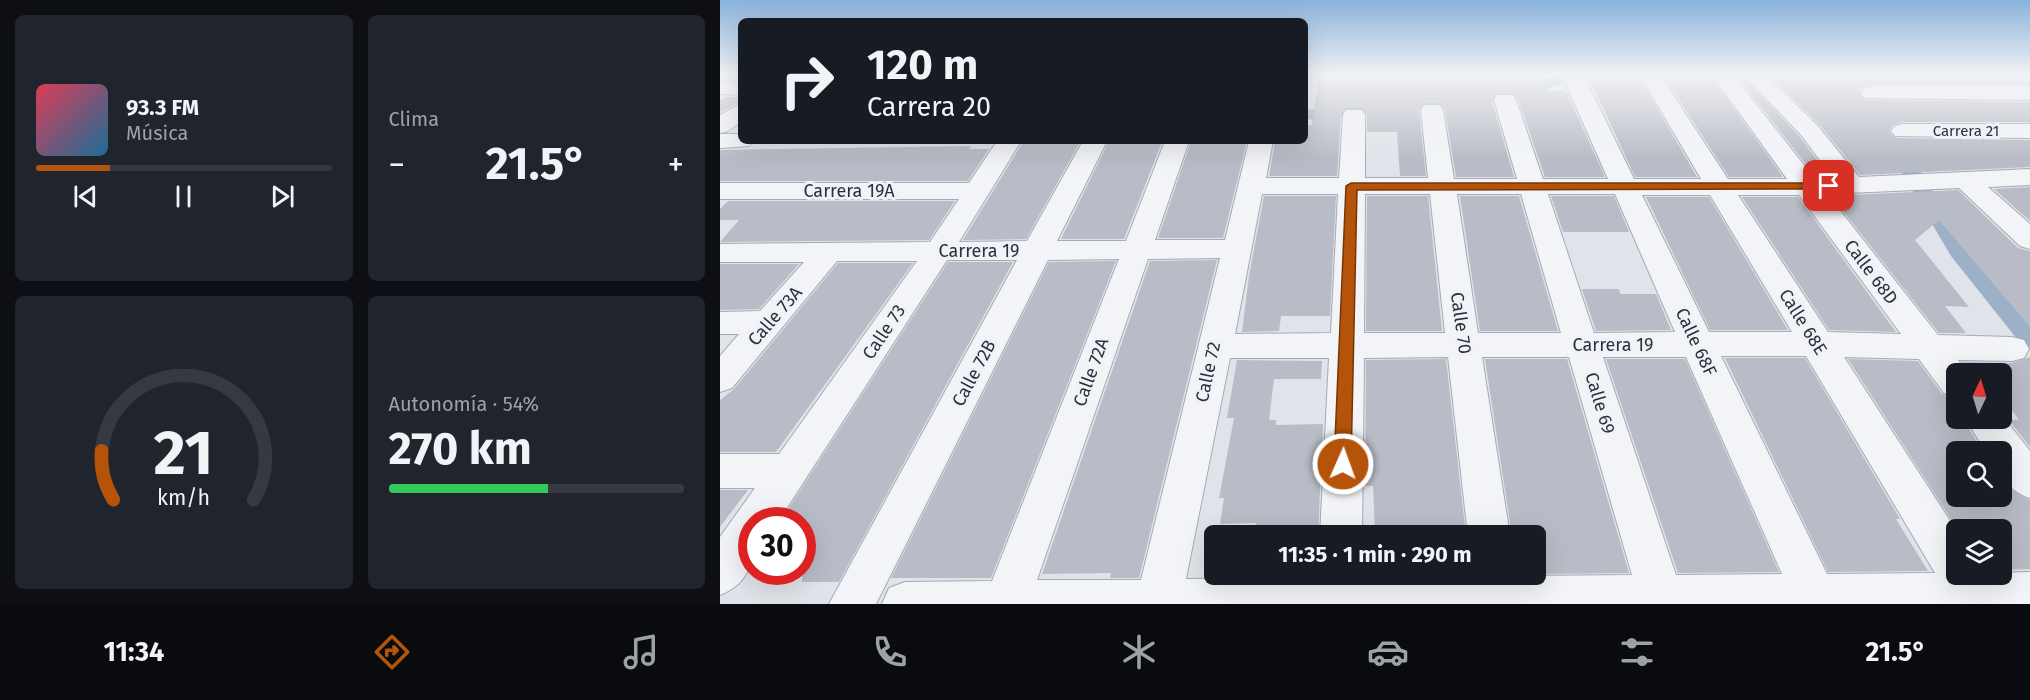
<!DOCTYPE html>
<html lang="es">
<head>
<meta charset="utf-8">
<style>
	body { margin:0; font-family:"Fira Sans",sans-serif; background:#20242c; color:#f1f3f6; height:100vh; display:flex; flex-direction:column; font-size:22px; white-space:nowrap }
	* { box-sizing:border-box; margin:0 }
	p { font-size:20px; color:#9ea1a6 }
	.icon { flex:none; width:33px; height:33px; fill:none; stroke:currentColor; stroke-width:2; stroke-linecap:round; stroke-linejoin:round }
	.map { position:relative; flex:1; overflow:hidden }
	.panel { display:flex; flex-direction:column; gap:15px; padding:15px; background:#0d0f14; width:720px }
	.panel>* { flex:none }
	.guide { position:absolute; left:18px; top:18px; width:570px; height:126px; border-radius:9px; box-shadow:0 6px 24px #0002; background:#171b24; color:#f1f3f6; overflow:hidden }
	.needle { width:39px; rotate:4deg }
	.fabs { position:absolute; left:1226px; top:363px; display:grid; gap:12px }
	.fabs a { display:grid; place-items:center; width:66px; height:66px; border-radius:9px; background:#171b24; box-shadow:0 6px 24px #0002; font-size:30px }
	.speed { position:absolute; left:18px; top:507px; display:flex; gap:12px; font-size:30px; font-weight:700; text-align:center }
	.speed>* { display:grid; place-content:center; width:78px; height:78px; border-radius:50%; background:#171b24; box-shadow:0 6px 24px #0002; line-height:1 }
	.speed .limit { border:9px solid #d22; background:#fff; color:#111 }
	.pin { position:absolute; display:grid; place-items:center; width:51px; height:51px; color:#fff; margin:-26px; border-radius:12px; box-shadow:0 3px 9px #0006 }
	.me { position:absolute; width:66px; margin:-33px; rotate:2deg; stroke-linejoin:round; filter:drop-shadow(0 0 4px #0008) }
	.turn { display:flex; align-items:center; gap:21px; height:126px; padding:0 30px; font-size:27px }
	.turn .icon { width:78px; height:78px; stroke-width:2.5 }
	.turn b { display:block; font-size:42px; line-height:51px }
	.big { font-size:45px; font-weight:700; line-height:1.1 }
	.panel .tile { flex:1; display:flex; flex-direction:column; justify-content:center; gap:9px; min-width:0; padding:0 21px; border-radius:9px; background:#20242c }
	.panel .dial { align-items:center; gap:0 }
	.dial svg { height:156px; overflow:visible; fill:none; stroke:#363941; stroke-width:7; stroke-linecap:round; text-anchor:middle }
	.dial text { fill:#f1f3f6; stroke:none }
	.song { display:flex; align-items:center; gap:18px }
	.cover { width:72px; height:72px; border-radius:9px; background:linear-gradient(135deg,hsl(350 70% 55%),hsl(200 70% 35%)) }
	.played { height:6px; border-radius:3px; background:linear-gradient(90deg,#b45309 25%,#363941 25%) }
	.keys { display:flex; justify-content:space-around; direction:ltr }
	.heat { display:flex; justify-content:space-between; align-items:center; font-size:33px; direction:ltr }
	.charge { height:9px; border-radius:4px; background:linear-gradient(90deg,#34c759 54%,#363941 0) }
	.panel .tiles { flex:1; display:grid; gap:15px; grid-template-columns:repeat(2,1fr) }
	.trip { position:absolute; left:484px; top:525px; width:342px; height:60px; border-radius:9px; background:#171b24; box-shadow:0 6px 24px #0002; font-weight:700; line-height:60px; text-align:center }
	.tab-bar { display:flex; height:96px; justify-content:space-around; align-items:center; background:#090b0e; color:#9ea1a6 }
	.tab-bar .icon { width:42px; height:42px }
	.tab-bar .selected { color:#b45309 }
	.tab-bar b { font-size:27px; color:#f1f3f6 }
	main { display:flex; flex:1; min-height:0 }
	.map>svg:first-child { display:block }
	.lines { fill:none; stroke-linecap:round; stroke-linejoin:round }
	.canal { fill:#9cb0c8; fill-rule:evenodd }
	.building { fill:#b8bcc6 }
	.minor-casing { stroke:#a5aab3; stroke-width:2 }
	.minor { fill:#f3f4f7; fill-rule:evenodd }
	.route { fill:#b45309; stroke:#753606; stroke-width:1.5 }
	.labels { text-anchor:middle; stroke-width:6; stroke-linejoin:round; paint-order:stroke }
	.far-street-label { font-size:15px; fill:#293140; stroke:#f0f2f6 }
	.street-label { font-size:18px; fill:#293140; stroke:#f0f2f6 }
</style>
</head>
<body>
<main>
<section class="panel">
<div class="tiles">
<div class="tile">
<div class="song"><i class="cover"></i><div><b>93.3 FM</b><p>Música</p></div></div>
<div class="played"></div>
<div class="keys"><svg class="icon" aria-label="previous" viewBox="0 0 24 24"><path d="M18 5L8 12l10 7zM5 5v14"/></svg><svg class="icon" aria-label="pause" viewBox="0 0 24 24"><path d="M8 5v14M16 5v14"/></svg><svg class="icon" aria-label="next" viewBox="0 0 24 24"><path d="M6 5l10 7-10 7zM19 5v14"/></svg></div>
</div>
<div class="tile"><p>Clima</p>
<div class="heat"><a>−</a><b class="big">21.5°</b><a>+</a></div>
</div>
<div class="tile dial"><svg viewBox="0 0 100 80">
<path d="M14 69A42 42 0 1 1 86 69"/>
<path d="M14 69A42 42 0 0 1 8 44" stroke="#b45309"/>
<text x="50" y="56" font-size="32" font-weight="700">21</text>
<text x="50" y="72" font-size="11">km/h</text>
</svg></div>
<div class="tile"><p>Autonomía · 54%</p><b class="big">270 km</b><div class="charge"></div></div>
</div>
</section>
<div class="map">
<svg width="1310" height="604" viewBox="0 0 1310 604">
	<rect width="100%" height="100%" fill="#e0e3e9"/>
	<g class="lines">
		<g class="canal">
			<path d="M836,75H860L858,78L801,97L585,120V110L799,87Z"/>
			<path d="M1174,138L1183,144L1249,248L1310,321V347L1301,344L1231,256L1165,144Z"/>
		</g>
	</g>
	<g class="building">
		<path d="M599,75H813L829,91H846L885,177H825L798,99L793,93H777L772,101L794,177H736L725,110L720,103H704L699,110L706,176H680L677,132H647V115L642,108H626L621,114L617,176H549L555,141H585V125H592Z"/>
		<path d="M868,75H918L977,177H915Z"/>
		<path d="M943,75H990L1063,177H1009Z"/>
		<path d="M1016,75H1022L1080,137L1109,176L1096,177Z"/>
		<path d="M1049,75L1310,78V84H1152L1143,86L1139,92L1144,100L1310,102V122H1183L1173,125L1169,131L1175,138L1310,140V167L1140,175L1100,125Z"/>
		<path d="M6,97H21V102L0,112V100Z"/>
		<path d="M389,141L442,142L404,239H341Z"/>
		<path d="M471,141H527L503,238H438Z"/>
		<path d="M303,142H360L306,239L243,240Z"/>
		<path d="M251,146L249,149H269L248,181H0V150Z"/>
		<path d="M1310,187V221L1274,189Z"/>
		<path d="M1238,190L1298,248L1310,251V327L1219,220L1195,240L1249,307L1225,306L1246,333H1219L1111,196Z"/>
		<path d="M544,196H616L610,316H561L559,331L522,332L529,276Z"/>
		<path d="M647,196H708L722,331H646Z"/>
		<path d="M740,196H799L838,331H760Z"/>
		<path d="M831,196H894L909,232H843Z"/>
		<path d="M926,197H989L1068,330H990Z"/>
		<path d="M1022,197H1078L1176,332L1109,330Z"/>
		<path d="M8,201H235L209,240L0,242L19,220H0V209Z"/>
		<path d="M497,260L419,578H390L391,573L322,574L430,261Z"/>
		<path d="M396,261L271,578H171L329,262Z"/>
		<path d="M228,262H293L119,582H82V520H61Z"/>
		<path d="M118,263H193L56,452H0V400L14,389Z"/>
		<path d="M0,264H79L39,309L0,310Z"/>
		<path d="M862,289H899L900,294H936L951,330L876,331Z"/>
		<path d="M1310,357V447L1288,419L1299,420L1281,395V374H1250L1242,362L1292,363Z"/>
		<path d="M1005,358H1085L1180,519H1176L1208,571L1108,572Z"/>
		<path d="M726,359L746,536H701L700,530L655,531L653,486H645L646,360Z"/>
		<path d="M765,359H847L909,573L816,574V536H792Z"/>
		<path d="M886,359H965L1059,572L958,573Z"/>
		<path d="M1128,359L1198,361L1222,394L1236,398V419H1243L1263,452H1236V496H1281V473L1289,488L1310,500V569L1281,570V530H1238Z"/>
		<path d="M517,360L602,361L601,379H554L549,420H556V425L603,424L598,536H535L536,523L500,524L504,498H499L514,418H507Z"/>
		<path d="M0,490H28L0,527Z"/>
	</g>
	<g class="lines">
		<g class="minor-casing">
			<g id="minor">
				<path d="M850,75L862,76L866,80L914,179H981L920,75H940L1008,179H1067L992,75H1013L1095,179L1113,178L1082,136L1024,75H1046L1098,126L1139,177L1310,169V185L1268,187L1310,224V249L1300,246L1239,188L1107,194L1218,335L1292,337L1304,340L1309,349L1304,358L1292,361L1238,360L1248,374H1236V396L1224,393L1199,359L1124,357L1236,530V574L1310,572V604H162L169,588L185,582L272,581L399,259L328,260L156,604H109L297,260H227L59,520H32C32,554 36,581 0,595V537L35,488H0V454H59L197,261H117L12,388L0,392V356L19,334H0V312L40,311L84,262H0V244L210,242L239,199H0V183H249L277,141H301L239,242L307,241L363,141H387L337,241H406L445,141H469L435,240H505L529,141H553L546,178H619L623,115L626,110H642L645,115V178H708L701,110L704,105H720L723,110L734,179H797L774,100L777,95H793L796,100L823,179H888L844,80ZM542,194H618L611,333L515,334ZM645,194H710L725,333H644ZM737,194H801L841,333H758ZM828,194H895L955,332L874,333ZM922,195H990L1072,332H989ZM1018,195H1079L1181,334L1108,332ZM500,258L421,580H317L428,259ZM1001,356H1086L1215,573L1107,574ZM728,357L748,536H790L762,357H849L912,575L466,579L510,358H609L600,536H642L644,358ZM883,357H966L1062,574L956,575Z"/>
				<path d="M0,82L21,83V95L0,94Z"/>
				<path d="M1152,86H1310V100L1144,98L1141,93L1144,88Z"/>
				<path d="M21,104V122L8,131L0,133V115Z"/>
				<path d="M1183,124H1310V138L1175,136L1171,131L1175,126Z"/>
				<path d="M0,134H21V141H33L29,146L0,148Z"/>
				<path d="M1281,414L1310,451V498C1286,490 1281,476 1281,452H1266L1245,418H1281Z"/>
			</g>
		</g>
		<use href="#minor" class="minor"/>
	</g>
	<linearGradient id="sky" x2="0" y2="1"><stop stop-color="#89b2db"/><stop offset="0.47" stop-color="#f1f2f5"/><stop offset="1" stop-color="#f1f2f5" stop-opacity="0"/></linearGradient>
	<rect width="1310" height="159" fill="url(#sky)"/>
	<path class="route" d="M631,183H1109L1115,186L1109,189L637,190L631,464L629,469H617L614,464L626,186Z"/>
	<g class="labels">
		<g class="far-street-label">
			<text x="1246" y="136">Carrera 21</text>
		</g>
		<g class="street-label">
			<text x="129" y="197">Carrera 19A</text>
			<text x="259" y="257">Carrera 19</text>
			<text transform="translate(1151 272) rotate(53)" y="6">Calle 68D</text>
			<text transform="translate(55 316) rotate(-49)" y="6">Calle 73A</text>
			<text transform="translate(1083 322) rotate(58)" y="6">Calle 68E</text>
			<text transform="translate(741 323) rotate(82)" y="6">Calle 70</text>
			<text transform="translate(164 332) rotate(-56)" y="6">Calle 73</text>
			<text transform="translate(976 342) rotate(65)" y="6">Calle 68F</text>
			<text x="893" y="351">Carrera 19</text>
			<text transform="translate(371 372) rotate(-70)" y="6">Calle 72A</text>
			<text transform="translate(488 372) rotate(-78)" y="6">Calle 72</text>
			<text transform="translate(254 373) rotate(-62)" y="6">Calle 72B</text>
			<text transform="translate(880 403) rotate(73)" y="6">Calle 69</text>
		</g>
	</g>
</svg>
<div class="fabs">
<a><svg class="needle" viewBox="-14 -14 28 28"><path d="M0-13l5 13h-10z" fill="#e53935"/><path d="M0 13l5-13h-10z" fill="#9ea1a6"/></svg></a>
<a><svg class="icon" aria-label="search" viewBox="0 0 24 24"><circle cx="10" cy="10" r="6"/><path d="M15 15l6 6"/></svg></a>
<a><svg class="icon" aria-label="layers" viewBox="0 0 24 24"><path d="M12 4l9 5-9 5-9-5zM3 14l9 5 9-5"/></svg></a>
</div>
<div class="speed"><div class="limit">30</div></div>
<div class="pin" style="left:1109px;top:186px;background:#d93025"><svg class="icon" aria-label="arrive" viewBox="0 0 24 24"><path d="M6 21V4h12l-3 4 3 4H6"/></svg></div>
<svg class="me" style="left:623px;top:464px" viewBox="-20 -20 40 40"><circle r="17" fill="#b45309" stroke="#fff" stroke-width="3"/><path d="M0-11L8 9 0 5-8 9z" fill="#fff"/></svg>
<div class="trip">11:35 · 1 min · 290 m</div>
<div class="guide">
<div class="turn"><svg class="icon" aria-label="right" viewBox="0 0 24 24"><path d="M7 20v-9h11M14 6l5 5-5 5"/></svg><div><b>120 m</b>Carrera 20</div></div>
</div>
</div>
</main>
<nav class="tab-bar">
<b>11:34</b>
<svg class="icon selected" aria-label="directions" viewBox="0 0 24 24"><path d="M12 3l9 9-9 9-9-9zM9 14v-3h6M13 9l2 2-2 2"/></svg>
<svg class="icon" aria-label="music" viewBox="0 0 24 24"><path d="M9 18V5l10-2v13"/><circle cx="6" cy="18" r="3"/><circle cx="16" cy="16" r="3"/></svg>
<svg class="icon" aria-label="phone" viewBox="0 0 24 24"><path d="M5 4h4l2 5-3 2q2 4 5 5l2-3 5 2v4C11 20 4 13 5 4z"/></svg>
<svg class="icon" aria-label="climate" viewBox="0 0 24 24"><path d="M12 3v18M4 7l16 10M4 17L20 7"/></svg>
<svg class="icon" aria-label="car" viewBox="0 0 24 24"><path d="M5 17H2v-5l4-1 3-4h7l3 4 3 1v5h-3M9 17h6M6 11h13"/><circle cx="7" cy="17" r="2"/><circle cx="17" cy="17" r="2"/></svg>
<svg class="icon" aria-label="filters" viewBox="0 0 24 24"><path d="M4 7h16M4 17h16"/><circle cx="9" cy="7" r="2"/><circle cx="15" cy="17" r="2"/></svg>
<b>21.5°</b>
</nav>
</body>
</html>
